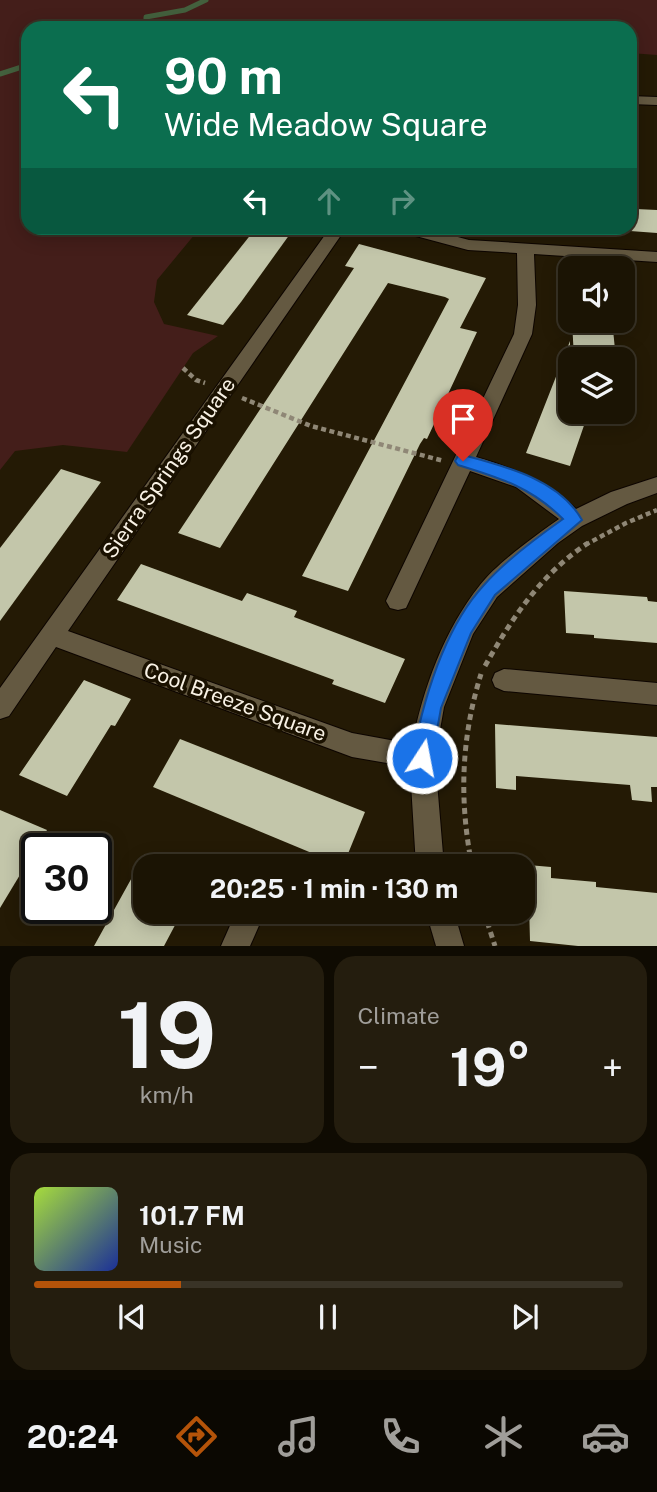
<!DOCTYPE html>
<html lang="en">
<head>
<meta charset="utf-8">
<style>
	body { margin:0; font-family:"Public Sans",sans-serif; background:#241d0e; color:#f1f3f6; height:100vh; display:flex; flex-direction:column; font-size:26px; white-space:nowrap }
	* { box-sizing:border-box; margin:0 }
	p { font-size:23px; color:#a09e9a }
	.icon { flex:none; width:38px; height:38px; fill:none; stroke:currentColor; stroke-width:2; stroke-linecap:round; stroke-linejoin:round }
	.map { position:relative; height:946px; overflow:hidden }
	.panel { display:flex; flex-direction:column; gap:10px; padding:10px; background:#0f0b02; flex:1 }
	.panel>* { flex:none }
	.hud { position:absolute; left:21px; top:21px; width:616px; height:214px; border-radius:21px; box-shadow:0 4px 18px #0003,0 0 0 2px #393326; background:#0b6e4f; color:#fff; overflow:hidden }
	.buttons { position:absolute; left:558px; top:256px; display:grid; gap:14px }
	.buttons a { display:grid; place-items:center; width:77px; height:77px; border-radius:14px; background:#1b1404; box-shadow:0 4px 18px #0003,0 0 0 2px #393326; font-size:35px }
	.speed { position:absolute; left:21px; top:833px; display:flex; gap:14px; font-size:35px; font-weight:700; text-align:center }
	.speed>* { display:grid; place-content:center; width:91px; height:91px; border-radius:50%; background:#1b1404; box-shadow:0 4px 18px #0003,0 0 0 2px #393326; line-height:1 }
	.speed .limit { border:4px solid #111; border-radius:10px; background:#fff; color:#111 }
	.pin { position:absolute; display:grid; place-items:center; width:60px; height:60px; color:#fff; margin:-72px -30px; border-radius:50% 50% 50% 0; rotate:-45deg; box-shadow:0 0 7px #0007 }
	.pin .icon { rotate:45deg }
	.me { position:absolute; width:77px; margin:-38px; rotate:11deg; stroke-linejoin:round; filter:drop-shadow(0 0 5px #0008) }
	.turn { display:flex; align-items:center; gap:24px; height:147px; padding:0 28px; font-size:32px }
	.turn .icon { width:91px; height:91px; stroke-width:2.5 }
	.turn b { display:block; font-size:49px; line-height:60px }
	.lanes { display:flex; align-items:center; height:66px; padding:0 28px; background:#0003; justify-content:center; gap:35px; direction:ltr }
	.lanes .off { opacity:.35 }
	.big { font-size:52px; font-weight:700; line-height:1.1 }
	.panel .card { flex:1; display:flex; flex-direction:column; justify-content:center; gap:10px; min-width:0; padding:0 24px; border-radius:21px; background:#241d0e }
	.panel .dial { align-items:center; gap:0 }
	.dial b { font-size:91px; line-height:1 }
	.song { display:flex; align-items:center; gap:21px }
	.cover { width:84px; height:84px; border-radius:10px; background:linear-gradient(135deg,hsl(80 70% 55%),hsl(230 70% 35%)) }
	.played { height:7px; border-radius:4px; background:linear-gradient(90deg,#b45309 25%,#393326 25%) }
	.keys { display:flex; justify-content:space-around; direction:ltr }
	.heat { display:flex; justify-content:space-between; align-items:center; font-size:38px; direction:ltr }
	.panel .tiles { flex:1; display:grid; gap:10px; grid-template-columns:1fr 1fr }
	.card:last-child { grid-column:span 2 }
	.trip { position:absolute; left:133px; top:854px; width:402px; height:70px; border-radius:21px; background:#1b1404; box-shadow:0 4px 18px #0003,0 0 0 2px #393326; font-weight:700; line-height:70px; text-align:center }
	.menu { display:flex; height:112px; justify-content:space-around; align-items:center; background:#0b0802; color:#a09e9a }
	.menu .icon { width:49px; height:49px }
	.menu .current { color:#b45309 }
	.menu b { font-size:32px; color:#f1f3f6 }
	.map>svg:first-child { display:block }
	.green { fill:#441e1a }
	.lines { fill:none; stroke-linecap:round; stroke-linejoin:round }
	.stream { stroke:#43603d; stroke-width:5 }
	.building { fill:#c3c6aa }
	.street-casing { stroke:#0d0500; stroke-width:2 }
	.path-far1 { stroke:#8f8776; stroke-width:4.5; stroke-dasharray:5 3.5; stroke-linecap:butt }
	.path { stroke:#8f8776; stroke-width:5; stroke-dasharray:6 4.5; stroke-linecap:butt }
	.street { fill:#645941; fill-rule:evenodd }
	.route { fill:#1a73e8; stroke:#114b97; stroke-width:2 }
	.labels { text-anchor:middle; stroke-width:7; stroke-linejoin:round; paint-order:stroke }
	.street-label { font-size:21px; fill:#f9f2e5; stroke:#1a1100 }
</style>
</head>
<body>
<div class="map">
<svg width="657" height="946" viewBox="0 0 657 946">
	<rect width="100%" height="100%" fill="#241a05"/>
	<path class="green" d="M0,0H657V55L630,53V28H28V228H200L157,280L154,302L164,324L218,336L193,353L127,452L63,445L15,451L0,470Z"/>
	<g class="lines">
		<g class="stream">
			<path d="M146,28V17L185,10L206,0"/>
			<path d="M0,74L28,65"/>
		</g>
	</g>
	<g class="building">
		<path d="M636,209L657,210V233L630,231V210Z"/>
		<path d="M256,228L290,234L241,302L223,325L187,315Z"/>
		<path d="M359,244L486,278L460,328L477,332L427,439L424,438L420,444L348,591L302,576L449,299L445,297L388,283L220,548L178,533L354,268L345,266Z"/>
		<path d="M572,320H612L616,359H574Z"/>
		<path d="M570,341V411H589L570,466L526,453Z"/>
		<path d="M61,469L101,482L0,621V548Z"/>
		<path d="M141,564L242,601L247,593L297,611L294,617L405,659L385,703L332,684L334,680L117,600Z"/>
		<path d="M564,591L647,597L648,601L657,602V643L594,638V635L566,633Z"/>
		<path d="M84,680L131,699L115,726L111,725L67,796L19,775Z"/>
		<path d="M495,724L657,737V787H651L652,802L632,800L630,785L516,776V790L496,788Z"/>
		<path d="M180,739L365,812L343,866L153,787Z"/>
		<path d="M0,810L47,830L0,908Z"/>
		<path d="M145,854V912H182L164,946H94Z"/>
		<path d="M528,865L551,867V878L596,882V887L657,893V946H578L530,941Z"/>
	</g>
	<g class="lines">
		<g class="street-casing">
			<g id="street">
				<path d="M630,96L657,97V105L630,104Z"/>
				<path d="M330,228H346L68,631L352,733L412,744C423,689 444,630 480,585C496,564 536,535 559,519L516,487L470,471L406,608L398,610L390,608L386,601L514,334L518,305L517,253L468,250L401,232L399,228H424L469,240L657,252V262L534,254L536,305L532,334L476,457C514,468 547,482 576,509L611,492L657,477V493L627,504L582,526L558,543L497,597L473,634L444,707L435,758L444,866H416L410,767L352,757L56,647L9,716L0,719V688Z"/>
				<path d="M504,669L657,683V705L504,691L495,687L492,680L495,673Z"/>
				<path d="M236,912H265L250,946H221Z"/>
				<path d="M426,912H454L464,946H436Z"/>
			</g>
		</g>
		<g class="path-far1">
			<path d="M183,368L196,380L205,383"/>
			<path d="M242,398L311,426L444,461"/>
			<path d="M585,545L626,523L657,510"/>
		</g>
		<g class="path">
			<path d="M485,666C512,618 541,574 588,543"/>
			<path d="M472,866C459,800 461,738 481,674"/>
			<path d="M484,912L495,946"/>
		</g>
		<use href="#street" class="street"/>
	</g>
	<path class="route" d="M463,455C504,466 559,479 582,520L495,595L471,633L441,708L432,758L429,764L422,767L415,764L412,758C423,702 444,628 484,585C506,560 536,538 563,519C531,487 500,478 458,465L455,461L458,456Z"/>
	<g class="labels">
		<g class="street-label">
			<text transform="translate(169 468) rotate(-55)" y="7">Sierra Springs Square</text>
			<text transform="translate(235 702) rotate(20)" y="7">Cool Breeze Square</text>
		</g>
	</g>
</svg>
<div class="buttons">
<a><svg class="icon" aria-label="sound" viewBox="0 0 24 24"><path d="M4 9h4l5-4v14l-5-4H4zM17 9q2 3 0 6"/></svg></a>
<a><svg class="icon" aria-label="layers" viewBox="0 0 24 24"><path d="M12 4l9 5-9 5-9-5zM3 14l9 5 9-5"/></svg></a>
</div>
<div class="speed"><div class="limit">30</div></div>
<div class="pin" style="left:463px;top:461px;background:#d93025"><svg class="icon" aria-label="arrive" viewBox="0 0 24 24"><path d="M6 21V4h12l-3 4 3 4H6"/></svg></div>
<svg class="me" style="left:422px;top:758px" viewBox="-20 -20 40 40"><circle r="17" fill="#1a73e8" stroke="#fff" stroke-width="3"/><path d="M0-11L8 9 0 5-8 9z" fill="#fff"/></svg>
<div class="trip">20:25 · 1 min · 130 m</div>
<div class="hud">
<div class="turn"><svg class="icon" aria-label="left" viewBox="0 0 24 24"><path d="M17 20v-9H6M10 6l-5 5 5 5"/></svg><div><b>90 m</b>Wide Meadow Square</div></div>
<div class="lanes"><svg class="icon" aria-label="left" viewBox="0 0 24 24"><path d="M17 20v-9H6M10 6l-5 5 5 5"/></svg><svg class="icon off" aria-label="ahead" viewBox="0 0 24 24"><path d="M12 20V5M6 11l6-6 6 6"/></svg><svg class="icon off" aria-label="right" viewBox="0 0 24 24"><path d="M7 20v-9h11M14 6l5 5-5 5"/></svg></div>
</div>
</div>
<section class="panel">
<div class="tiles">
<div class="card dial"><b>19</b><p>km/h</p></div>
<div class="card"><p>Climate</p>
<div class="heat"><a>−</a><b class="big">19°</b><a>+</a></div>
</div>
<div class="card">
<div class="song"><i class="cover"></i><div><b>101.7 FM</b><p>Music</p></div></div>
<div class="played"></div>
<div class="keys"><svg class="icon" aria-label="previous" viewBox="0 0 24 24"><path d="M18 5L8 12l10 7zM5 5v14"/></svg><svg class="icon" aria-label="pause" viewBox="0 0 24 24"><path d="M8 5v14M16 5v14"/></svg><svg class="icon" aria-label="next" viewBox="0 0 24 24"><path d="M6 5l10 7-10 7zM19 5v14"/></svg></div>
</div>
</div>
</section>
<nav class="menu">
<b>20:24</b>
<svg class="icon current" aria-label="directions" viewBox="0 0 24 24"><path d="M12 3l9 9-9 9-9-9zM9 14v-3h6M13 9l2 2-2 2"/></svg>
<svg class="icon" aria-label="music" viewBox="0 0 24 24"><path d="M9 18V5l10-2v13"/><circle cx="6" cy="18" r="3"/><circle cx="16" cy="16" r="3"/></svg>
<svg class="icon" aria-label="phone" viewBox="0 0 24 24"><path d="M5 4h4l2 5-3 2q2 4 5 5l2-3 5 2v4C11 20 4 13 5 4z"/></svg>
<svg class="icon" aria-label="climate" viewBox="0 0 24 24"><path d="M12 3v18M4 7l16 10M4 17L20 7"/></svg>
<svg class="icon" aria-label="car" viewBox="0 0 24 24"><path d="M5 17H2v-5l4-1 3-4h7l3 4 3 1v5h-3M9 17h6M6 11h13"/><circle cx="7" cy="17" r="2"/><circle cx="17" cy="17" r="2"/></svg>
</nav>
</body>
</html>
